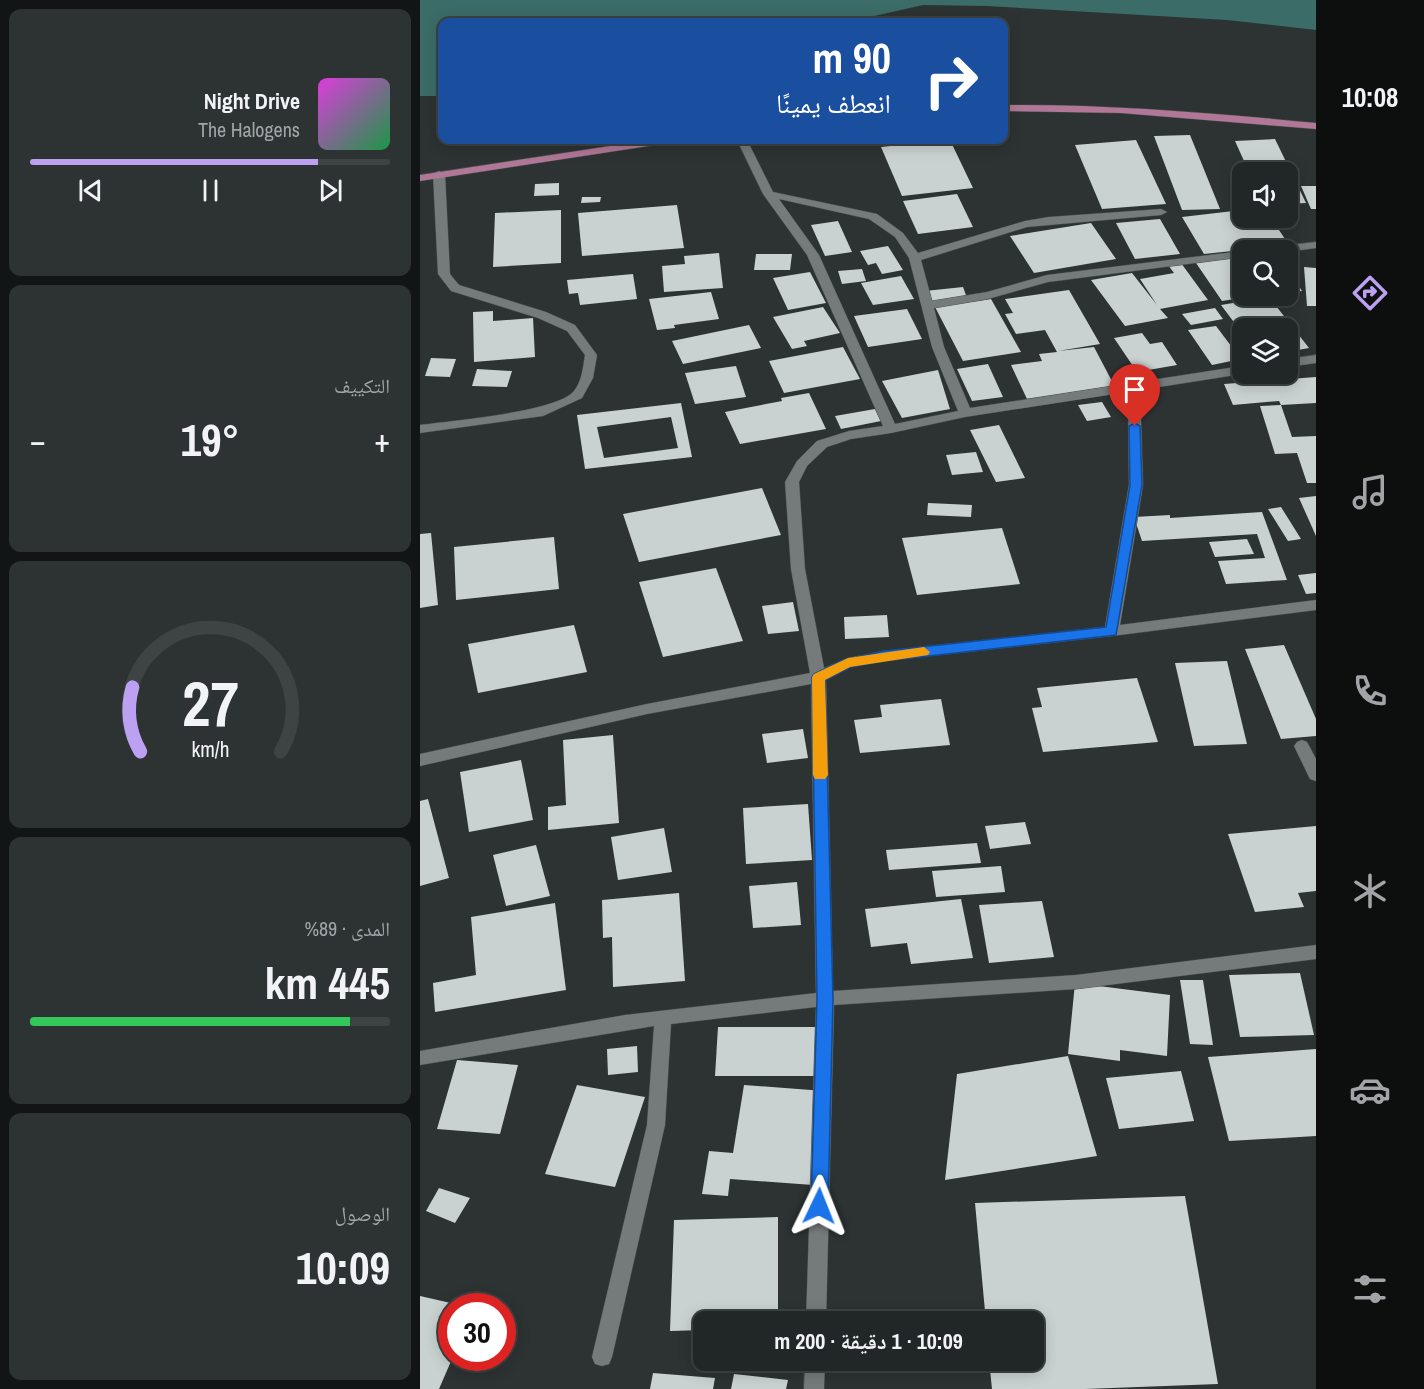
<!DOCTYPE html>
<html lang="ar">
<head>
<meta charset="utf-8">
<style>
	body { margin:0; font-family:"Archivo Narrow","Noto Naskh Arabic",sans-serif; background:#2d3232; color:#f1f3f6; direction:rtl; height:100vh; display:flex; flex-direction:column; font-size:22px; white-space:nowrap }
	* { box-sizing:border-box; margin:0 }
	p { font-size:20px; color:#a2a5a7 }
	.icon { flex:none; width:33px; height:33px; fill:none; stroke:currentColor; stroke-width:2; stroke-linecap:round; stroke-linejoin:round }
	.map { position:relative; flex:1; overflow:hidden; direction:ltr }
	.details { display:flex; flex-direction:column; gap:9px; padding:9px; background:#121515; width:420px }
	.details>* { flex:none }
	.top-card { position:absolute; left:18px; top:18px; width:570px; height:126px; border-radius:12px; box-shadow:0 3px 15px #0003,0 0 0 2px #3e4343; direction:rtl; background:#1a4fa0; color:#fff; overflow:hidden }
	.buttons { position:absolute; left:812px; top:162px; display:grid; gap:12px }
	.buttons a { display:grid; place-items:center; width:66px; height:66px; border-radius:12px; background:#212626; box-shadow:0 3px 15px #0003,0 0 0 2px #3e4343; font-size:30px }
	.speed { position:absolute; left:18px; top:1293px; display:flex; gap:12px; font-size:30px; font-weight:700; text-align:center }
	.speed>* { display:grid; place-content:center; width:78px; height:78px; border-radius:50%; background:#212626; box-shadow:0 3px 15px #0003,0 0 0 2px #3e4343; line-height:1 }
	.speed .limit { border:9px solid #d22; background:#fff; color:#111 }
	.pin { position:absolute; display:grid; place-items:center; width:51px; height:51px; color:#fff; margin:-62px -26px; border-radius:50% 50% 50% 0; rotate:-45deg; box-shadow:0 0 6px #0007 }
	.pin .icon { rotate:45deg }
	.me { position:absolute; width:66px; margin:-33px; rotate:2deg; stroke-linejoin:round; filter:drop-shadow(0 0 4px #0008) }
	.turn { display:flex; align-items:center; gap:21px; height:126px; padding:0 18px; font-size:27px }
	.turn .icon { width:78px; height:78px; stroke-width:2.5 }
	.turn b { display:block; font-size:42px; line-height:51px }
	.big { font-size:45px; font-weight:700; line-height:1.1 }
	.details .widget { flex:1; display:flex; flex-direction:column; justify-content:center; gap:9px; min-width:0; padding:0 21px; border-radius:12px; background:#2d3232 }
	.details .dial { align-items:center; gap:0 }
	.dial svg { height:156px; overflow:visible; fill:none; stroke:#3e4343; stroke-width:7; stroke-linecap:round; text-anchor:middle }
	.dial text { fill:#f1f3f6; stroke:none }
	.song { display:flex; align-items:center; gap:18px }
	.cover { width:72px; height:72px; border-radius:9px; background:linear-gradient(135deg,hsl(300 70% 55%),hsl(140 70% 35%)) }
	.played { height:6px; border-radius:3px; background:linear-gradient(90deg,#bca0f2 80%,#3e4343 80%) }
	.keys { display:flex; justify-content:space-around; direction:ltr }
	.heat { display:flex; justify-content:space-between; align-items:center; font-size:33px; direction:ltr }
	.charge { height:9px; border-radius:4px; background:linear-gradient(90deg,#34c759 89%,#3e4343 0) }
	.trip { position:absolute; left:273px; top:1311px; width:351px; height:60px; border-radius:12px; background:#212626; box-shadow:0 3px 15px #0003,0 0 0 2px #3e4343; font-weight:700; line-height:60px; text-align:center; direction:rtl }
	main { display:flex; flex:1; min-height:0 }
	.tabs { display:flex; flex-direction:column; width:108px; justify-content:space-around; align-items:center; background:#0d0f0f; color:#a2a5a7 }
	.tabs .icon { width:42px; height:42px }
	.tabs .on { color:#bca0f2 }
	.tabs b { font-size:27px; color:#f1f3f6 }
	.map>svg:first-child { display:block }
	.water { fill:#3c6c67 }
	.building { fill:#cad2d1; fill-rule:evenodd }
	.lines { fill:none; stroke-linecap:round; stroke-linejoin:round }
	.minor-casing { stroke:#494f4e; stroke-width:1 }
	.major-casing { stroke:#494f4e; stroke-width:1 }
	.minor { fill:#747b7a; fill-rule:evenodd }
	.major { fill:#b07796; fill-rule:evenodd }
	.route { fill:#1a73e8; stroke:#114b97; stroke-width:1.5 }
	.slow { fill:#f59e0b }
</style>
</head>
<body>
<main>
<nav class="tabs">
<b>10:08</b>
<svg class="icon on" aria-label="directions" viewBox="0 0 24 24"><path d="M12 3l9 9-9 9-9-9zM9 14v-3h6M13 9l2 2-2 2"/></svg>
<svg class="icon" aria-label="music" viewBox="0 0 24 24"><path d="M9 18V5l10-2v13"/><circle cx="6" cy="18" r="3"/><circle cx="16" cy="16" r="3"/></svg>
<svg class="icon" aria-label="phone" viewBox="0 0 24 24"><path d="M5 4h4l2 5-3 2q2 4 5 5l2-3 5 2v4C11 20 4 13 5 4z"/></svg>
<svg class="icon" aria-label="climate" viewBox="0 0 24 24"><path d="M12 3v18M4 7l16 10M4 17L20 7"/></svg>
<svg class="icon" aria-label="car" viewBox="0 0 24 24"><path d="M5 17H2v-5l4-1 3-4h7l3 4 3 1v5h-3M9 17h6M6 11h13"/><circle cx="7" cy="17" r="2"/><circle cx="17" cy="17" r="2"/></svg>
<svg class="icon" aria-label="filters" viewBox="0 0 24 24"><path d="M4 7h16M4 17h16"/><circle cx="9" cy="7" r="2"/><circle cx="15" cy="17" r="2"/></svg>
</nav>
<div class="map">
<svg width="896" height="1389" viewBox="0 0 896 1389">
	<rect width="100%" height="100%" fill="#2c3332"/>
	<path class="water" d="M0,0H896V30L807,20L567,6L503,5L428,22H22V96H0Z"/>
	<g class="building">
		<path d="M770,135L800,209L762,210L734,136Z"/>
		<path d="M855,139L886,203L867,204V172H829L815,141Z"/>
		<path d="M530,140L553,188L482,196L461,147Z"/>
		<path d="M716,140L746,204L682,209L655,145Z"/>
		<path d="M139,183V195L114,196L115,184Z"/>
		<path d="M881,186H896V209H891Z"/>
		<path d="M537,194L553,227L498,234L483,201Z"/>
		<path d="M162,197H181L180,202L161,203Z"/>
		<path d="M257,205L264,248L162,256L158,213Z"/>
		<path d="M141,210V263L73,267L75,213Z"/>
		<path d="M822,210V218H851L869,245L784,254L762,217Z"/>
		<path d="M740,219L760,254L715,259L696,223Z"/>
		<path d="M418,221L432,252L405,256L391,225Z"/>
		<path d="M671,223L696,259L614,273L590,236Z"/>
		<path d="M468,246L483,270L462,274L456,263L448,265L440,251Z"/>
		<path d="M299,253L303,288L244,292L242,266L265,264L264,256Z"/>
		<path d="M336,254H372L370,270H334Z"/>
		<path d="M816,257L822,266V296L827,297L802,301L776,263Z"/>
		<path d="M761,263L788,300L740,309L748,318L705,326L671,280L712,273L737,305L720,279L754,273L748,265Z"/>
		<path d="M867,267L882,291L867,293Z"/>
		<path d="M884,267L896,268V306H887Z"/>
		<path d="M442,269L446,281L422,284L418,271Z"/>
		<path d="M390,272L406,303L368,310L353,278Z"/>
		<path d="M213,274L217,299L160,305L158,293L149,294L147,280Z"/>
		<path d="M481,276L494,299L453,305L441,283Z"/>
		<path d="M543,287L547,298L509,302L505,291Z"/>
		<path d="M649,290L680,344L638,351L674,347L695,387L607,399L591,365L622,361L619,354L637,352L625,330L596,334L585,314L593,313L585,299Z"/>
		<path d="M291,292L299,319L254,325L255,328L237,330L229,299Z"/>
		<path d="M849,297L889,348L867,352V328H822V333L801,305Z"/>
		<path d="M571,299L601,352L543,361L515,307Z"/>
		<path d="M403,307L420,333L384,341L387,346L372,349L353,317Z"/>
		<path d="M795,308L803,319L771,325L762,314Z"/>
		<path d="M487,309L502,339L448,347L434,316Z"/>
		<path d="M73,311V321L113,318L115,357L54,362L53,312Z"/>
		<path d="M329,325L341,348L263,364L252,341Z"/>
		<path d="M796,326L821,359L792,365L768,330Z"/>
		<path d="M722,333L730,344L742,342L757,365L717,372L694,338Z"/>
		<path d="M423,347L440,379L364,393L349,361Z"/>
		<path d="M11,358L36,359L30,377L5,376Z"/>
		<path d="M568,364L583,397L552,401L537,369Z"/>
		<path d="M316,366L326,397L275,404L265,373Z"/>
		<path d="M57,369L92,371L87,387L52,386Z"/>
		<path d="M518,370L530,409L482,418L462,381Z"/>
		<path d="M896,377V403L861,405L859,401L813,405L804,384Z"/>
		<path d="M389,393L406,429L320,444L305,412L362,401L361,398Z"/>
		<path d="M682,402L691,417L667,421L658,405Z"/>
		<path d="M261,403L272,457L165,469L157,415ZM251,417L258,448L184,458L177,427Z"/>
		<path d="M861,405L872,437L896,436V483H887L877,453L855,454L840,406Z"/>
		<path d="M455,409L461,421L421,429L415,416Z"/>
		<path d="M579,425L605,478L576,482L550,430Z"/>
		<path d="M556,452L563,472L532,475L526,455Z"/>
		<path d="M342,488L361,535L219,562L203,514Z"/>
		<path d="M896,496V536L879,498Z"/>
		<path d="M508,503L552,505L551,517L507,515Z"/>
		<path d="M861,507L881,539L868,541L848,509Z"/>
		<path d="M842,512L867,580L806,584L798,561L845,558L837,534L722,541L714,517L750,515V518Z"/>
		<path d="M582,528L600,584L497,595L482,538Z"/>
		<path d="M11,533L18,605L0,608V534Z"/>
		<path d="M134,537L139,589L36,600L34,547Z"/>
		<path d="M827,539L834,554L795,557L789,542Z"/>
		<path d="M296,568L323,641L243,657L219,582Z"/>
		<path d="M896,573V593L886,594L878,575Z"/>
		<path d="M373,602L379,631L348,634L342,606Z"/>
		<path d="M467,615L469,637L425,639L424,617Z"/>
		<path d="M154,625L167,672L58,693L48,644Z"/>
		<path d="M864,645L896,719V736L861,739L825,649Z"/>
		<path d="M807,661L827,744L774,746L755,663Z"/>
		<path d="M717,678L738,742L623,752L612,708L622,707L617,688Z"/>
		<path d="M521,699L530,745L440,753L434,720L462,717L460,705Z"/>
		<path d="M383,729L388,758L347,763L342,734Z"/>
		<path d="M193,735L199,823L128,830V807L146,805L143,740Z"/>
		<path d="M101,760L113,820L49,832L40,772Z"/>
		<path d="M8,799L29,878L0,886V801Z"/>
		<path d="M388,804L392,860L326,864L323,808Z"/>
		<path d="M605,822L611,844L570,849L565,826Z"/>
		<path d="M896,826V891L878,893L884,907L835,912L808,834Z"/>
		<path d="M244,828L252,872L198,880L191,837Z"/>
		<path d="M557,843L561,863L469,870L466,850Z"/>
		<path d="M116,845L130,896L86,906L73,855Z"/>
		<path d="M581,866L585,892L516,897L512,871Z"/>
		<path d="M377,882L381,925L333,928L329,886Z"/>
		<path d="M259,893L265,981L193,987L192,937L183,938L182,900Z"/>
		<path d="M541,899L553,958L491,964L487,943L451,947L445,909Z"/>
		<path d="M622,901L634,957L569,963L559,905Z"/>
		<path d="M135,903L146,990L15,1012L13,983L56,975L51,917Z"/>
		<path d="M880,973L894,1035L820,1037L809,975Z"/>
		<path d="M760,980H783L793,1045L770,1044Z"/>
		<path d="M655,983L750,995L747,1056L700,1050V1061L648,1054Z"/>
		<path d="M298,1027H406L405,1076H295Z"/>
		<path d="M217,1046L218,1072L188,1075L187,1049Z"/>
		<path d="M896,1049V1136L809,1141L788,1057Z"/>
		<path d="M648,1056L677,1156L525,1180L537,1074Z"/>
		<path d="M37,1060L98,1065L80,1134L17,1129Z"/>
		<path d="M761,1071L774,1121L699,1129L686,1078Z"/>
		<path d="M157,1085L225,1097L195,1187L125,1174Z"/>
		<path d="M324,1085L404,1091L393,1185L310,1179L308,1196L282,1194L289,1151L313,1153Z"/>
		<path d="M19,1188L50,1198L35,1223L6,1211Z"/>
		<path d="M765,1196L798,1384L665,1389H572L569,1360H614V1322H566L555,1203Z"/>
		<path d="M358,1217V1322H284V1330L250,1331L254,1220Z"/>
		<path d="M0,1296L44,1306H32V1359L19,1389H0Z"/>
		<path d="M233,1373L295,1378L293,1389H230Z"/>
		<path d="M314,1374L368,1380L366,1389H311Z"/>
	</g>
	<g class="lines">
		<g class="minor-casing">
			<g id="minor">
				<path d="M317,140H327L353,192L457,214L483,233L498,253L605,221L629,217L741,209L747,212L741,215L607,227L501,260L512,301L567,292L627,275L822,251V257L628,282L568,299L514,308L524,347L550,408L822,366V374L720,390L723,485L700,625L896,600V610L692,636L464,661L431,667L406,680L413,991L656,975L896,945V959L656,989L414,1005L406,1322H386L396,1007L251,1024L245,1125L192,1357L189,1364L182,1366L175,1364L172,1357L227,1125L234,1026L0,1065V1051L205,1015L396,993L391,684L227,714L0,766V754L227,704L390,673L371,569L365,482L377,461L397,441L429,431L463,426L387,255L343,194ZM359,199L449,219L475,237L489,258L512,347L538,411L475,424L399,255ZM708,392L709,485L685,627L464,651L428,658L404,668L385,569L379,482L387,466L407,447L431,439L471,433L545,417Z"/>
				<path d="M19,171L25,174L30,274L39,285L126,312L155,325L177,355L173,378L162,398L123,416L0,433V425C30,421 137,412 154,391C162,381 163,367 165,355L147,331L118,318L31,291L18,274L13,174Z"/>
				<path d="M896,242V248L867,252L845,250L851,247Z"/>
				<path d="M896,355V363L867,367V359Z"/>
				<path d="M882,740L887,742L896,759V781L890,779L874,746L877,742Z"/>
				<path d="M385,1360H405L404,1389H384Z"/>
			</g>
		</g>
		<g class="major-casing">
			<g id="major">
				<path d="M584,105C688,104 792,113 896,123V129L701,113L584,111Z"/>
				<path d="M230,140H253L248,143L0,181V175Z"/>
			</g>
		</g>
		<use href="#minor" class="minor"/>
		<use href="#major" class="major"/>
	</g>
	<path class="route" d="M715,423L720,426L722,485L696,635L464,661L431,667L405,680L413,999L408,1206L405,1212L399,1214L393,1212L391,1206L397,999L392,677L394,674L423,660L464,651L686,627L710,485L709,426Z"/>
	<path class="slow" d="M504,647L510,652L508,655L430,667L405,680L408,775L405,779H395L393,775L392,677L394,674L428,658Z"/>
</svg>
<div class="buttons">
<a><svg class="icon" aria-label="sound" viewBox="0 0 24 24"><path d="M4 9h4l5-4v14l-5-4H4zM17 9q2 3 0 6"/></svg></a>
<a><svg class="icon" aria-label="search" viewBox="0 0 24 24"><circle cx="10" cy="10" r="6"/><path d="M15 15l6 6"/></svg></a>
<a><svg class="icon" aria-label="layers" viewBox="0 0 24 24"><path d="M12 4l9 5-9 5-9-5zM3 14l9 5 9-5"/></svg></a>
</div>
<div class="speed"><div class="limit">30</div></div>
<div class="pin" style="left:715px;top:426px;background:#d93025"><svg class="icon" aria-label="arrive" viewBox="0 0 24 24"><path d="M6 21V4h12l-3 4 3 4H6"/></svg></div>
<svg class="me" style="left:399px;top:1206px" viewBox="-20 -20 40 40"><path d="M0-17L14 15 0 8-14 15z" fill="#1a73e8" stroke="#fff" stroke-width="4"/></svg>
<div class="trip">10:09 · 1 دقيقة · 200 m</div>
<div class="top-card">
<div class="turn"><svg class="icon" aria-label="right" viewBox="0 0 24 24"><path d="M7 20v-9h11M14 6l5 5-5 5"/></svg><div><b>90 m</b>انعطف يمينًا</div></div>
</div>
</div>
<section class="details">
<div class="widget">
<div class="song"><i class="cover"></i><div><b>Night Drive</b><p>The Halogens</p></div></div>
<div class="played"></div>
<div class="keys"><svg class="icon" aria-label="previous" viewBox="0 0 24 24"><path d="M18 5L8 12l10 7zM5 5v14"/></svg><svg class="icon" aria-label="pause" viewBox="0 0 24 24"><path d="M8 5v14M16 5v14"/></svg><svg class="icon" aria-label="next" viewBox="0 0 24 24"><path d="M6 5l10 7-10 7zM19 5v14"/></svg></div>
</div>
<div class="widget"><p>التكييف</p>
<div class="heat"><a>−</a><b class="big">19°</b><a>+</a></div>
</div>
<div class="widget dial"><svg viewBox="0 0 100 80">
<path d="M14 69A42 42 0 1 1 86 69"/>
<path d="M14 69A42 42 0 0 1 10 36" stroke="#bca0f2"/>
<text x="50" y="56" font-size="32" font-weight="700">27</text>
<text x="50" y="72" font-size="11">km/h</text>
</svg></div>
<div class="widget"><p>المدى · 89%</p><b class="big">445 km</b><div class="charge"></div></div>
<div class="widget"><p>الوصول</p><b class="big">10:09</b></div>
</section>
</main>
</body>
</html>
